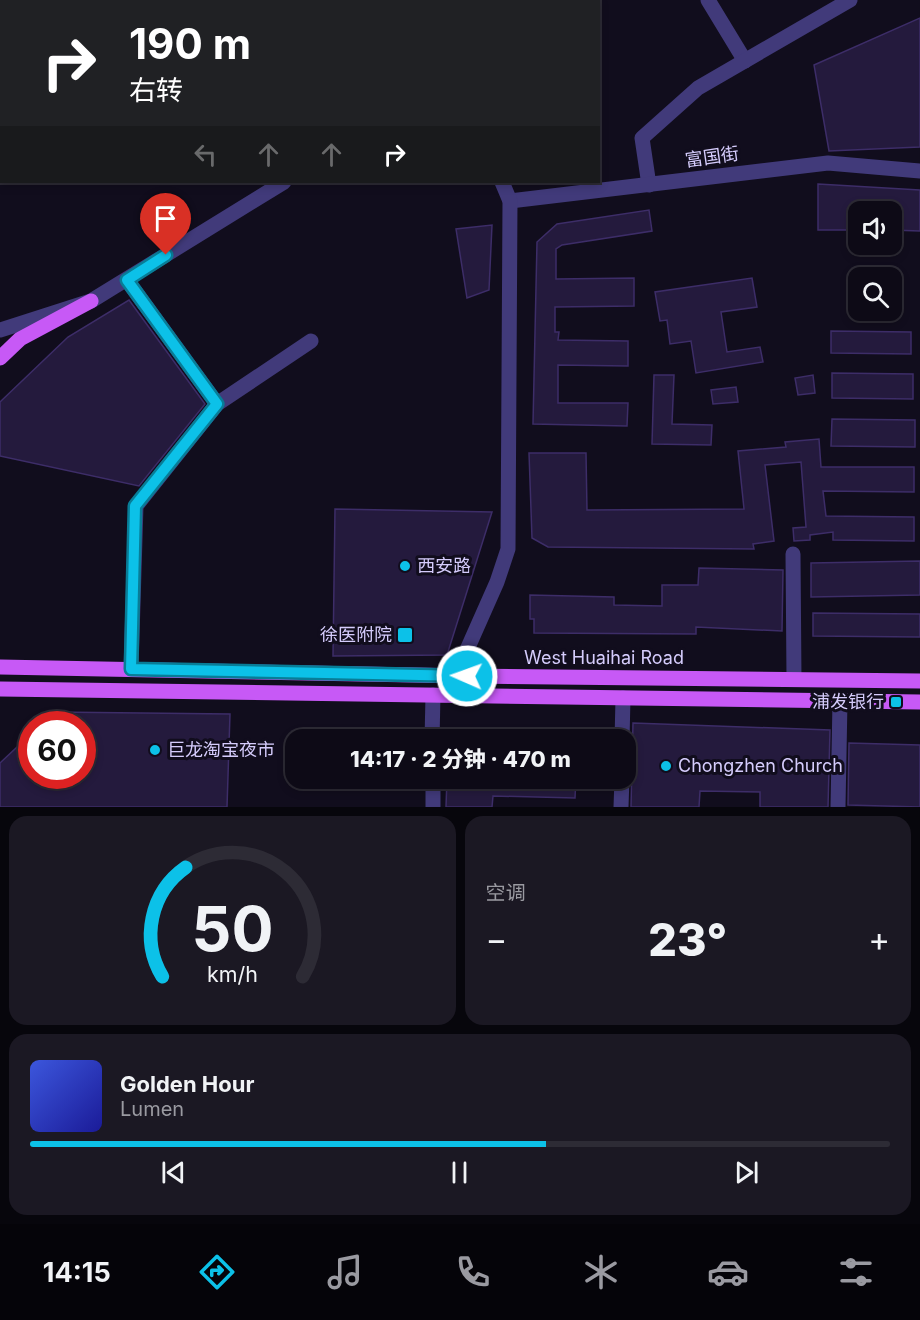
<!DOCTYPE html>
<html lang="zh">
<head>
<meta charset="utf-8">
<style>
	body { margin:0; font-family:Inter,"Noto Sans SC",sans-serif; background:#1b1823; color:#f1f3f6; height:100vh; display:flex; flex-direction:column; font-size:22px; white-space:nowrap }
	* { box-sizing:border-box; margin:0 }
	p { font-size:20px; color:#9a9aa1 }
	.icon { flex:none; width:33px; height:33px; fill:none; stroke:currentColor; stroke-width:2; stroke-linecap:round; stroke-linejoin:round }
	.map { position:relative; height:807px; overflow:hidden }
	.sheet { display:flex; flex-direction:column; gap:9px; padding:9px; background:#07060c; flex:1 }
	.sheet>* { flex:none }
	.banner { position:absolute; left:0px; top:0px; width:600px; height:183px; box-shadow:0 3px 9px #0003,0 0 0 2px #2d2b35; background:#202124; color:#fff; overflow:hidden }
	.controls { position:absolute; left:848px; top:201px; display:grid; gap:12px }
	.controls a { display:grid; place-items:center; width:54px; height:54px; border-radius:12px; background:#0d0a16; box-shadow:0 3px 9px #0003,0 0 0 2px #2d2b35; font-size:30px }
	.speed { position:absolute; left:18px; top:711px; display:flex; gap:12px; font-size:30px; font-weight:700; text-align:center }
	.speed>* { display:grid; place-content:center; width:78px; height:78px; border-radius:50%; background:#0d0a16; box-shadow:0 3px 9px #0003,0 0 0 2px #2d2b35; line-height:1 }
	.speed .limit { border:9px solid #d22; background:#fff; color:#111 }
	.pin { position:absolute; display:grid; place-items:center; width:51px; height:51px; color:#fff; margin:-62px -26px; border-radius:50% 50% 50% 0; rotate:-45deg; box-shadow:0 0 6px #0007 }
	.pin .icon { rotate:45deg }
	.me { position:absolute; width:66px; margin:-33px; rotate:272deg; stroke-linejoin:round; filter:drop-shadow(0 0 4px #0008) }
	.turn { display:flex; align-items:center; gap:21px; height:126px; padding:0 30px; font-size:27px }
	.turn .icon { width:78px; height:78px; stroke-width:2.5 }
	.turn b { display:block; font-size:42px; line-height:51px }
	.lanes { display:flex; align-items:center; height:57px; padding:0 30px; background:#0003; justify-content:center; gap:30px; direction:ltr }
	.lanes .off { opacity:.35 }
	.big { font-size:45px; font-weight:800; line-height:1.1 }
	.sheet .tile { flex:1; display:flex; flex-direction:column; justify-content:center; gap:9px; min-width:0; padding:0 21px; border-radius:18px; background:#1b1823 }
	.sheet .dial { align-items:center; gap:0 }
	.dial svg { height:156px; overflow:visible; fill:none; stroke:#2d2b35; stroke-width:7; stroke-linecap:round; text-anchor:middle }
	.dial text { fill:#f1f3f6; stroke:none }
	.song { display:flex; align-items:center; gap:18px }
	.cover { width:72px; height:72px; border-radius:9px; background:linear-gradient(135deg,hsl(230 70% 55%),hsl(240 70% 35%)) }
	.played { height:6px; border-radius:3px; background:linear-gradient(90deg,#0cc1e8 60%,#2d2b35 60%) }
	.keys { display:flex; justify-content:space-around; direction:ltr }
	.heat { display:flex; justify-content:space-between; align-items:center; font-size:33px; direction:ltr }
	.sheet .tiles { flex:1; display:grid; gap:9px; grid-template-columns:1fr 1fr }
	.tile:last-child { grid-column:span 2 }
	.trip { position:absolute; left:285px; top:729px; width:351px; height:60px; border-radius:18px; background:#0d0a16; box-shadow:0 3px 9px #0003,0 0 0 2px #2d2b35; font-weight:800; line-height:60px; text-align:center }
	.menu { display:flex; height:96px; justify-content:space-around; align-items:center; background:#050409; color:#9a9aa1 }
	.menu .icon { width:42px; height:42px }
	.menu .on { color:#0cc1e8 }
	.menu b { font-size:27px; color:#f1f3f6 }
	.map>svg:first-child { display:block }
	.building { fill:#241a3d; stroke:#3d2d68; stroke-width:1.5 }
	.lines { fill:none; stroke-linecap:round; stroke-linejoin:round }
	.minor { stroke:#413a7a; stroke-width:15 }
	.major { stroke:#c759f6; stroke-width:15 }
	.route-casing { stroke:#087d97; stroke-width:15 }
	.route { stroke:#0cc1e8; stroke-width:10 }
	.poi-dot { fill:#0cc1e8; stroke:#110d1d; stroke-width:2 }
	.labels { text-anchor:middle; stroke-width:6; stroke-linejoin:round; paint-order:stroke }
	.street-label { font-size:18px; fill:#d5ccfc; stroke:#110d1d }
	.poi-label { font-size:18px; fill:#d5ccfc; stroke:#110d1d; text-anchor:start }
</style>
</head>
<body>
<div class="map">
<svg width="920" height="807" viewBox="0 0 920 807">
	<rect width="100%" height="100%" fill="#110d1d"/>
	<g class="building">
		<path d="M920,18V147L829,151L814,65Z"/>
		<path d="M818,184L920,190V231L891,230V212H858V230H818Z"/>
		<path d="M649,210L652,231L562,245L556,249V279L634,278V306L555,307V332H559L558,340L628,341V366L558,365V403H628L627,426L533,424L537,242L557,224Z"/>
		<path d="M492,225L489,290L467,298L456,229Z"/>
		<path d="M752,278L757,307L721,312L727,352L760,347L763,362L696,373L691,341L670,344L667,320L660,321L655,292Z"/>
		<path d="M129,300L205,404L139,486L0,456V402L68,337Z"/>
		<path d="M831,331L911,332V354L831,353Z"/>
		<path d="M832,373L913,374V399L832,398Z"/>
		<path d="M654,375H674L672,424L712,425L711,445L652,444Z"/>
		<path d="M813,375L815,393L798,395L795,378Z"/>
		<path d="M736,387L738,402L713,404L711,390Z"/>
		<path d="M832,419L915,420V447L831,446Z"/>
		<path d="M819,439L821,467H914V492L823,491L826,516L914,517V541L833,540V532L810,535V540L794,541L793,528L806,527L801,462L765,465L774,541L753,544L754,549L548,547L532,538L529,453H586L587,510L744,509L738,451L786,447L785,442Z"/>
		<path d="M335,509L492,512L447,655L333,656Z"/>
		<path d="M920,561V595L811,597V563Z"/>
		<path d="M699,568L783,570L782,631L696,627V634L534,633V619H530V595L614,597V605L662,606V585H698Z"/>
		<path d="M813,613L920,614V637L813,636Z"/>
		<path d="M53,712L230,714L227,807H0V763L32,733V776H82V724H40Z"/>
		<path d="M633,723L830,730L828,807H760V792L700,791L699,807H631Z"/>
		<path d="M447,729L574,731V740H447Z"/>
		<path d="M849,743L920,745V807L848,805Z"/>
		<path d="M447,778H576L575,798L493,796L492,807H446Z"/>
	</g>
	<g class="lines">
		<g class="minor">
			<path d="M708,0L745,61"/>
			<path d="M572,2L575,0"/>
			<path d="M649,185L642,138L698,88L850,0"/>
			<path d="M510,201L828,163L920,171"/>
			<path d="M127,280L217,404"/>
			<path d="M0,330L91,301L284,182"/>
			<path d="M793,554L794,679"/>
			<path d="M131,669L136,506L217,404L311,341"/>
			<path d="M467,676L466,652L497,582L508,549L510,201L502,182"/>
			<path d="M432,740L433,695"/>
			<path d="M622,740L623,698"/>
			<path d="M433,778V807"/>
			<path d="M621,807L622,778"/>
			<path d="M838,807L840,701"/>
		</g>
		<g class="major">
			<path d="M0,358L20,339L91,301"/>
			<path d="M0,667L467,676L920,681"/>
			<path d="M0,689L920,702"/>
		</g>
	</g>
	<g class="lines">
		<g class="route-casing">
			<path id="route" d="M166,255L127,280L217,404L135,506L131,669L467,676"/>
		</g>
		<use href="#route" class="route"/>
	</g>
	<g class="poi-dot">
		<circle cx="405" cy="566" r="6"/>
		<rect x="397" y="627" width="16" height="16" rx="3"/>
		<rect x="890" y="696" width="12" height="12" rx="3"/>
		<circle cx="155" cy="750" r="6"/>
		<circle cx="666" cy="766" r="6"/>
	</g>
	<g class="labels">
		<g class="street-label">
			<text transform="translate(712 157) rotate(-8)" y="6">富国街</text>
			<text x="604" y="664">West Huaihai Road</text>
		</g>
		<g class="poi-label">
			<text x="417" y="572">西安路</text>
			<text x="392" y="641" text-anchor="end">徐医附院</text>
			<text x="884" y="708" text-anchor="end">浦发银行</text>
			<text x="167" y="756">巨龙淘宝夜市</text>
			<text x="678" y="772">Chongzhen Church</text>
		</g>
	</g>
</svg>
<div class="controls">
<a><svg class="icon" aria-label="sound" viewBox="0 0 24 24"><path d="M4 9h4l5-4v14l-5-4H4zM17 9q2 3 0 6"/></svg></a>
<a><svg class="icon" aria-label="search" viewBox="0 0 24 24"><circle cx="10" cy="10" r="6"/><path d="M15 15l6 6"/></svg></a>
</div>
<div class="speed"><div class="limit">60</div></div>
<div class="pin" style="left:166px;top:255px;background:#d93025"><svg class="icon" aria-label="arrive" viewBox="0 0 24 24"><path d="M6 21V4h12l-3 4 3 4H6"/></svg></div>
<svg class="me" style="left:467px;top:676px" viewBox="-20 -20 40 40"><circle r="17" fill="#0cc1e8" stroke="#fff" stroke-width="3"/><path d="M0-11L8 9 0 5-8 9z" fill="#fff"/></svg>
<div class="trip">14:17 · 2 分钟 · 470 m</div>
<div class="banner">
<div class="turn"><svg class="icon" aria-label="right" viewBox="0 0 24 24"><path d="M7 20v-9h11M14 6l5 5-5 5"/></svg><div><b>190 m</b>右转</div></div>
<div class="lanes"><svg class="icon off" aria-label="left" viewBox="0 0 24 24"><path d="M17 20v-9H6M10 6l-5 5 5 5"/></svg><svg class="icon off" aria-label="ahead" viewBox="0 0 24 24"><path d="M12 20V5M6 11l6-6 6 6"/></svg><svg class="icon off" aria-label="ahead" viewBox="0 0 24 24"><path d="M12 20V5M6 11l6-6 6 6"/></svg><svg class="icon" aria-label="right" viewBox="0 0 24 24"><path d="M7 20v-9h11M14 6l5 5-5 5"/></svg></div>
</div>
</div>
<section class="sheet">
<div class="tiles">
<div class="tile dial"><svg viewBox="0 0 100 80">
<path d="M14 69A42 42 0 1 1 86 69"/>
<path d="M14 69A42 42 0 0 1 26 13" stroke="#0cc1e8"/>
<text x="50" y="56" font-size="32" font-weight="700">50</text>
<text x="50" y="72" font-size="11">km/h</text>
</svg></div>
<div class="tile"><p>空调</p>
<div class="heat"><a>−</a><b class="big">23°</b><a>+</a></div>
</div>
<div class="tile">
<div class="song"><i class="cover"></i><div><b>Golden Hour</b><p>Lumen</p></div></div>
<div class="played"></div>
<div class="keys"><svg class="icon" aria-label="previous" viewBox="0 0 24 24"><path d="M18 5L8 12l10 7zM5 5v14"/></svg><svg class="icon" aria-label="pause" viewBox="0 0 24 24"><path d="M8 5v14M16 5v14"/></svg><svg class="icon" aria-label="next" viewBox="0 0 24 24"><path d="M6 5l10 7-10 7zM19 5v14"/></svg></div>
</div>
</div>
</section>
<nav class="menu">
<b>14:15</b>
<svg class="icon on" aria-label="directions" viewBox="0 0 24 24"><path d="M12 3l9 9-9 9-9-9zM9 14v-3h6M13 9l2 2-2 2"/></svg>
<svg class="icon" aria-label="music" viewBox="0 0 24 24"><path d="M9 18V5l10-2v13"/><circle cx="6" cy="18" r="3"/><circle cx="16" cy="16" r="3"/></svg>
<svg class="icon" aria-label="phone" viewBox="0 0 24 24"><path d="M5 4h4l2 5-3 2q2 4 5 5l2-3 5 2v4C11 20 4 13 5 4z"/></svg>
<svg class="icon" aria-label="climate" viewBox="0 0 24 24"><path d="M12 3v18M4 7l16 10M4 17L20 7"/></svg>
<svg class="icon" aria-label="car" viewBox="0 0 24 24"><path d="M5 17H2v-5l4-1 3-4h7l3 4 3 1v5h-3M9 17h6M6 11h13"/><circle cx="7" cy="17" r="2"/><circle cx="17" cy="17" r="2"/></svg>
<svg class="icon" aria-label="filters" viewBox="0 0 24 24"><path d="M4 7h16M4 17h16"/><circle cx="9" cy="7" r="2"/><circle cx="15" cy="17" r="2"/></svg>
</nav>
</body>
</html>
